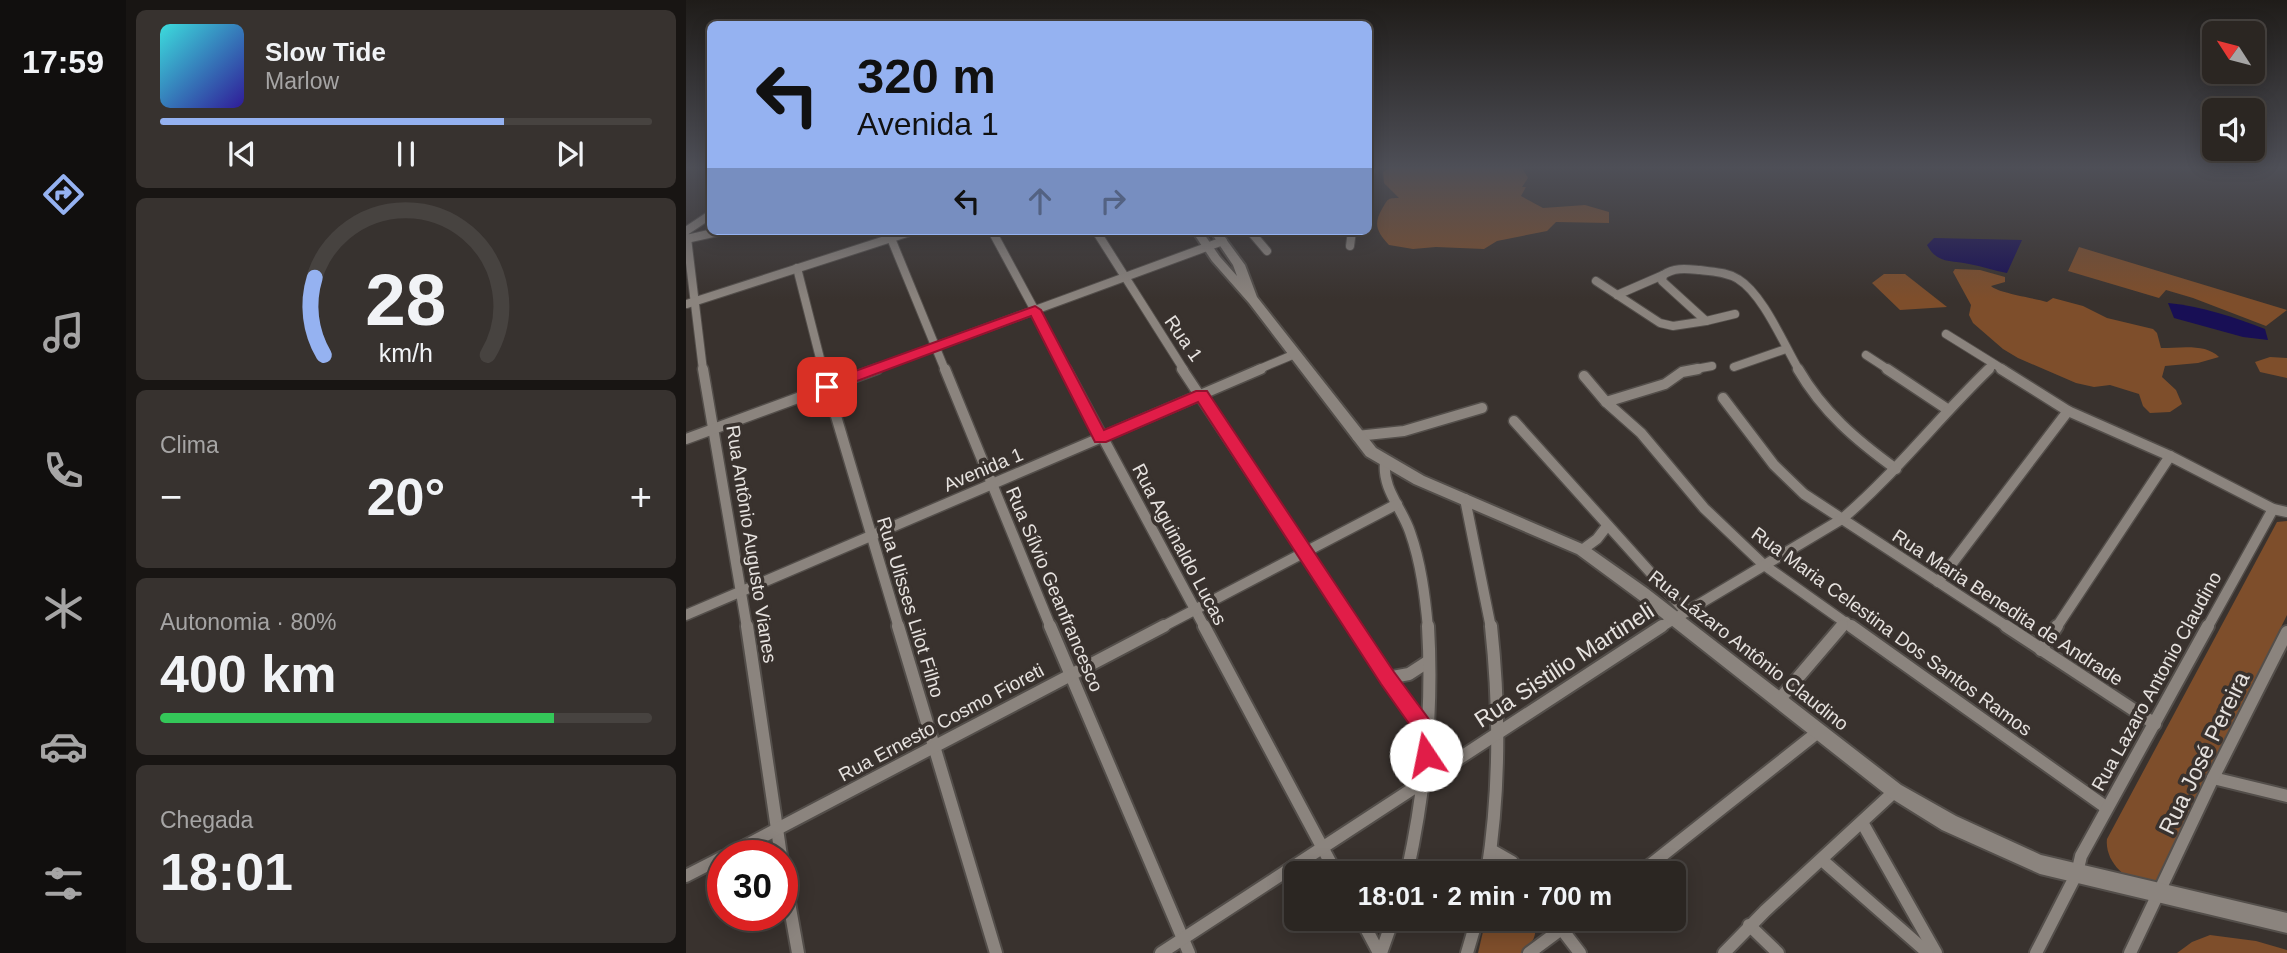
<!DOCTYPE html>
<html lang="pt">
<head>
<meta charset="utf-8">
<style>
	body { margin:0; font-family:Helvetica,sans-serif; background:#37322f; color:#f1f3f6; height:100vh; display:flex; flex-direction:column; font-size:26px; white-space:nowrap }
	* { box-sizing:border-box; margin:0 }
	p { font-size:23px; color:#a6a5a5 }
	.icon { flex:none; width:38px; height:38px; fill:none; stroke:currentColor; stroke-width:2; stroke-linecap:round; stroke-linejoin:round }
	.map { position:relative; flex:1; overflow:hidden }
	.details { display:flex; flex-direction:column; gap:10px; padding:10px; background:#181513; width:560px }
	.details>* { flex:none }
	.top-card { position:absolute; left:21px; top:21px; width:665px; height:214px; border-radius:10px; box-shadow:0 4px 18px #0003,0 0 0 2px #474340; background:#95b2f1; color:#111; overflow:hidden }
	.needle { width:46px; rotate:306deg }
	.controls { position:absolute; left:1516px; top:21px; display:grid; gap:14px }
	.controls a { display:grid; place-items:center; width:63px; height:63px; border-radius:10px; background:#2b2622; box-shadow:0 4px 18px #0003,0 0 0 2px #474340; font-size:35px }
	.speed { position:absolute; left:21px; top:840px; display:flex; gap:14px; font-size:35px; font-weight:700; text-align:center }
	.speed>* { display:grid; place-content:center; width:91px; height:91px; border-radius:50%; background:#2b2622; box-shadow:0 4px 18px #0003,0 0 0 2px #474340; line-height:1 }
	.speed .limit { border:10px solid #d22; background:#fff; color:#111 }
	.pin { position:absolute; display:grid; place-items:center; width:60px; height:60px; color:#fff; margin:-30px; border-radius:14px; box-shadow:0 4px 10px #0006 }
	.me { position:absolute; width:77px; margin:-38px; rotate:349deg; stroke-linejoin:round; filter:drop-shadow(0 0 5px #0008) }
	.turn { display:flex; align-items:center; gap:24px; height:147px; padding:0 35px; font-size:32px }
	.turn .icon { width:91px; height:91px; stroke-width:2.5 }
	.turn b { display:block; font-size:49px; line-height:60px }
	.lanes { display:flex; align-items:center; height:66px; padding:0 35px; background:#0003; justify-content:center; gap:35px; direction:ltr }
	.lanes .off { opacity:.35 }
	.big { font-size:52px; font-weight:600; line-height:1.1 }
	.details .tile { flex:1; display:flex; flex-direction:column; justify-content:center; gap:10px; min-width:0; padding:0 24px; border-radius:10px; background:#37322f }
	.details .dial { align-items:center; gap:0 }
	.dial svg { height:182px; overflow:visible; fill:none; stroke:#474340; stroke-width:7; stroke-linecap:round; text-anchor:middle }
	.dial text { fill:#f1f3f6; stroke:none }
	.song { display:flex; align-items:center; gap:21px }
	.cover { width:84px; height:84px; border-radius:10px; background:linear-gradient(135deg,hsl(180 70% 55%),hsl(250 70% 35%)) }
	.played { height:7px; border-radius:4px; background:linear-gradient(90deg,#95b2f1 70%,#474340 70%) }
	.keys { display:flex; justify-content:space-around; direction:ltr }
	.heat { display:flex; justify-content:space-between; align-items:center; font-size:38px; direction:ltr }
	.charge { height:10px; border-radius:5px; background:linear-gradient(90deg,#34c759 80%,#474340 0) }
	.trip { position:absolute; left:598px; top:861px; width:402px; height:70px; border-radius:10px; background:#2b2622; box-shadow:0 4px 18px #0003,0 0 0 2px #474340; font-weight:600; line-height:70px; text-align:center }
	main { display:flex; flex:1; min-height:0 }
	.tab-bar { display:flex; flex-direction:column; width:126px; justify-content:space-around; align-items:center; background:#110f0e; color:#a6a5a5 }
	.tab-bar .icon { width:49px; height:49px }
	.tab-bar .on { color:#95b2f1 }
	.tab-bar b { font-size:32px; color:#f1f3f6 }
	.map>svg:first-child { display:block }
	.green { fill:#7e4e2b }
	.water { fill:#180f55 }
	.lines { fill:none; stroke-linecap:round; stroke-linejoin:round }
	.street-far2-casing { stroke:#534e4a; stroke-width:10 }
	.street-far1-casing { stroke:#534e4a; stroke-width:13 }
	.street-casing { stroke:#534e4a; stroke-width:16 }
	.secondary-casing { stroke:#534e4a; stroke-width:4 }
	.street-far2 { stroke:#8b847e; stroke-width:8 }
	.street-far1 { stroke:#8b847e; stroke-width:10 }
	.street { stroke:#8b847e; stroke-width:12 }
	.secondary { fill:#8b847e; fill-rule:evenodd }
	.route { fill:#e11d48; stroke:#92132f; stroke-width:2 }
	.labels { text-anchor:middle; stroke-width:7; stroke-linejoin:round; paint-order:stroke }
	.street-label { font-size:19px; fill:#e6e2df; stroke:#39322e }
	.near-street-label { font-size:23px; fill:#e6e2df; stroke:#39322e }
</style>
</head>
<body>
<main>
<nav class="tab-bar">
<b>17:59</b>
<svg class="icon on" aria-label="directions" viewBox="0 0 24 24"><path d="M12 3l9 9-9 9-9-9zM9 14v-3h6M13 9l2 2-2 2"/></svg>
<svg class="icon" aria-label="music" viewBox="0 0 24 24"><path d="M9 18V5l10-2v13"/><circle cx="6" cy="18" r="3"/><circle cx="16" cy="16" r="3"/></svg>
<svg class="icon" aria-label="phone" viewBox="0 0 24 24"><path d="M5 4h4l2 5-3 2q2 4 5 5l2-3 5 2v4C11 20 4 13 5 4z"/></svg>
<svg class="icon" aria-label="climate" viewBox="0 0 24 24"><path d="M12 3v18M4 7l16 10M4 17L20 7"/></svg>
<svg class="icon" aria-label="car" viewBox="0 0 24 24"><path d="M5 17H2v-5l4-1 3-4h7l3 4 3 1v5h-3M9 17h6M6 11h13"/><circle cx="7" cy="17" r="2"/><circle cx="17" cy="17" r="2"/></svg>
<svg class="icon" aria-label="filters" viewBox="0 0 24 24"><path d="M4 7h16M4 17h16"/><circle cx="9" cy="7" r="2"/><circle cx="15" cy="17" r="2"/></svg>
</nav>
<section class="details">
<div class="tile">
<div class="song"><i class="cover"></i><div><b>Slow Tide</b><p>Marlow</p></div></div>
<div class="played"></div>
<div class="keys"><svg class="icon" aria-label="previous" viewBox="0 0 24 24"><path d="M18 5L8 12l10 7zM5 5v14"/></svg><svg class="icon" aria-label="pause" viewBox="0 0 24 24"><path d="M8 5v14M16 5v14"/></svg><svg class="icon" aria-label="next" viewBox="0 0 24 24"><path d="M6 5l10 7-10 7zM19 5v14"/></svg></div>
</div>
<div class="tile dial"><svg viewBox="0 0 100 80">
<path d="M14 69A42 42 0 1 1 86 69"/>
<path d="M14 69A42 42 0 0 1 10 35" stroke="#95b2f1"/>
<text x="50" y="56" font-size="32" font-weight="700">28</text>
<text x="50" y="72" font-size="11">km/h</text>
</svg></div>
<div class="tile"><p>Clima</p>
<div class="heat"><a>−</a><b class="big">20°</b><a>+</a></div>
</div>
<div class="tile"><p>Autonomia · 80%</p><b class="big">400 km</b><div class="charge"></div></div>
<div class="tile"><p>Chegada</p><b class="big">18:01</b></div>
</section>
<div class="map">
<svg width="1601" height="953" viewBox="0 0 1601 953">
	<rect width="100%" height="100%" fill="#39322e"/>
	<g class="green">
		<path d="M706,166H835L842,178L836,187H840L835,196L857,208L899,205L923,212V223L870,222L861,231L811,241L798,249L750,247L727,249L703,245C691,232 687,224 696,209C702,199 701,198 713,198L698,183L697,172Z"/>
		<path d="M1393,247L1601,310L1580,326L1507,298L1480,290L1473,298L1382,271Z"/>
		<path d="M1269,269L1294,270L1319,277V282L1305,286C1312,293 1348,298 1361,302L1367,298L1397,306L1421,318L1467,329L1471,333L1475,348C1493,348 1520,343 1533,357L1512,363L1479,366L1476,377L1490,390L1496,404L1484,412L1464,413L1457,406L1453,394L1424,385L1408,387L1390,383L1332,358L1317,349L1287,323L1283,315L1285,305L1267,272Z"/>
		<path d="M1198,274H1219L1261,307L1214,310L1186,283Z"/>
		<path d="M1584,357L1601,358V378L1574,372L1569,362Z"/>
		<path d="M1601,521V615L1471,880C1447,890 1418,864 1421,839L1591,522Z"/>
		<path d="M800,919H847C853,934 847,944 835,953H792Z"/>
		<path d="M1524,935L1570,941L1601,950V953H1491L1506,942Z"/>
	</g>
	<g class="water">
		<path d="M1248,238L1336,240L1321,273C1308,271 1296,266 1283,264C1265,260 1251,264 1241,245Z"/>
		<path d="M1482,303C1516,306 1547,317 1579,329L1582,340L1557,337L1488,318Z"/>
	</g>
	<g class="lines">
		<g class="street-far2-casing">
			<g id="street-far2">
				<path d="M682,181L686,166"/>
				<path d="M0,231L24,215"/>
				<path d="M202,231L259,370"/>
				<path d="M306,231L381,370"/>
				<path d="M410,231L498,370"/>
				<path d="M564,231L581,251"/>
				<path d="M1,238L17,370"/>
				<path d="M0,239L36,231"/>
				<path d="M664,246L666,231"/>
				<path d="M111,268L137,370"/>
				<path d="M910,281L974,323L987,326L1020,321"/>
				<path d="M931,295L977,275"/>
				<path d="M1,304L227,231"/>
				<path d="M1049,314L1020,321L976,281L977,275C989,267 1001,269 1014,270C1027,272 1041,272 1052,279C1077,294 1098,345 1113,370"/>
				<path d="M1260,334L1318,370"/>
				<path d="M1180,355L1203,370"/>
				<path d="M1048,367L1100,349"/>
				<path d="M186,370L537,241"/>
				<path d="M571,370L609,354"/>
				<path d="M1004,370L1026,366"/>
				<path d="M1301,370L1307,365"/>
			</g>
		</g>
		<g class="street-far1-casing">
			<g id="street-far1">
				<path d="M17,369L61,628"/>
				<path d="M136,369L213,628"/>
				<path d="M259,369L365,628"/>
				<path d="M380,369L519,628"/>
				<path d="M496,369L668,628"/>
				<path d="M1112,369C1137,412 1170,440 1210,469"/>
				<path d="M1201,369L1261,409"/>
				<path d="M1315,369L1382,411L1484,456L1587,509L1601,512"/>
				<path d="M898,376L920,402L955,433L1018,508L1078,565L1167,628"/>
				<path d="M1037,398L1088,465L1118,494L1323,628"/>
				<path d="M920,402L979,384L996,372L1012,369"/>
				<path d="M828,421L1000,612"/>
				<path d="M671,436L718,431L796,408"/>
				<path d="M0,439L191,369"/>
				<path d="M699,462C696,489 716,508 724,532C735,563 739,596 742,628"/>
				<path d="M779,499L805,628"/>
				<path d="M896,550L911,539L921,526"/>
				<path d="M1252,582L1382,411"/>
				<path d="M0,615L575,369"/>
				<path d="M474,628L711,504"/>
				<path d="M973,628L1156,519C1209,474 1253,417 1303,369"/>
				<path d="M1155,628L1160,622"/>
				<path d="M1370,628L1484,456"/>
				<path d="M1521,628L1587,509"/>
			</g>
		</g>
		<g class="street-casing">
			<g id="street">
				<path d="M61,626L95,856"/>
				<path d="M212,626L310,953"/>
				<path d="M364,626L503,953"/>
				<path d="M518,626L650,873"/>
				<path d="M667,626L741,732"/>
				<path d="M1165,626L1421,808"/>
				<path d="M1320,626L1469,724"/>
				<path d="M1355,650L1371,626"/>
				<path d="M701,678L723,674L743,661"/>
				<path d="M1092,701L1156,626"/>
				<path d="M1527,778L1601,796"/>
				<path d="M1177,824L1250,953"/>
				<path d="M805,850L826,862L834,873"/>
				<path d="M40,856L478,626"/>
				<path d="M1136,860L1242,953"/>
				<path d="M96,863L112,953"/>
				<path d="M721,873C739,792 747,710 742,626"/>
				<path d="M801,873C814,791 814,709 805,626"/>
				<path d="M954,873L1132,732"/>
				<path d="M0,876L37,857"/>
				<path d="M675,919L693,953"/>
				<path d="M868,919L894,953"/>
				<path d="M1063,925L1092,953"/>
				<path d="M475,953L976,626"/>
				<path d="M695,953L707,919"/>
				<path d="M781,953L791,919"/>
				<path d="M843,953L889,919"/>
				<path d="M1038,953L1079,911L1209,791"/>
				<path d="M1350,953L1391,873L1395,856L1522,626"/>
				<path d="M1444,953L1527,778L1601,632"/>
			</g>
		</g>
		<g class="secondary-casing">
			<path id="secondary" d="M506,231H516L534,257L551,276L547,265L524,231H534L559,265L571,297L690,448L738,476L901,546L962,589L1215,785L1270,816L1355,855L1601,913V933L1354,874L1256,830L1203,797L952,599L891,554L728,484L680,456L563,303L526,261Z"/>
		</g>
		<use href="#street-far2" class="street-far2"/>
		<use href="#street-far1" class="street-far1"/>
		<use href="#street" class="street"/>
		<use href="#secondary" class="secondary"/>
	</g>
	<linearGradient id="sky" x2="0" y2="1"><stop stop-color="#1f1c19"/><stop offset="0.56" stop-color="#4e4f57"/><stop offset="1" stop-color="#4e4f57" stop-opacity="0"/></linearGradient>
	<rect width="1601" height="299" fill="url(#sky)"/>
	<path class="route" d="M349,306L355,310L418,430L510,391H521L708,672L748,726L751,732L747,762L740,765L733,762L730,755L731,735L695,684L512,402L420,442H409L345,316L147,390H136L134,387L136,383Z"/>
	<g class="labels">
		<g class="street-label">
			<text transform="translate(498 338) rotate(55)" y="7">Rua 1</text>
			<text transform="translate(297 469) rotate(-23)" y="7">Avenida 1</text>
			<text transform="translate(66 544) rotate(81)" y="7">Rua Antônio Augusto Vianes</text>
			<text transform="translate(494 544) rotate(62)" y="7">Rua Aguinaldo Lucas</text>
			<text transform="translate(369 589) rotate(67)" y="7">Rua Sílvio Geanfrancesco</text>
			<text transform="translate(225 607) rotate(73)" y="7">Rua Ulisses Lilot Filho</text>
			<text transform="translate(1322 607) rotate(33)" y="7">Rua Maria Benedita de Andrade</text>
			<text transform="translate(1206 631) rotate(36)" y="7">Rua Maria Celestina Dos Santos Ramos</text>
			<text transform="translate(1063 650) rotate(38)" y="7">Rua Lázaro Antônio Claudino</text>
			<text transform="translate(1470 681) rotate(-61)" y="7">Rua Lazaro Antonio Claudino</text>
			<text transform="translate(255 722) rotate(-28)" y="7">Rua Ernesto Cosmo Fioreti</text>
		</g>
		<g class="near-street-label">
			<text transform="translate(878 665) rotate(-33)" y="8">Rua Sistilio Martineli</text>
			<text transform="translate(1518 753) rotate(-64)" y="8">Rua José Pereira</text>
		</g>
	</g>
</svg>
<div class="controls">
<a><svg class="needle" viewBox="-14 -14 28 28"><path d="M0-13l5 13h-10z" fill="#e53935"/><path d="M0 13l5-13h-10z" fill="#a6a5a5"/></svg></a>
<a><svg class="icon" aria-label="sound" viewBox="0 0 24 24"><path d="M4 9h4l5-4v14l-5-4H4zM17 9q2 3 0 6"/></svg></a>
</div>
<div class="speed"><div class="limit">30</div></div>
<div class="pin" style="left:141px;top:387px;background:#d93025"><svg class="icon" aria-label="arrive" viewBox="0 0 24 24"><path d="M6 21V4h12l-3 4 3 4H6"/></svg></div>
<svg class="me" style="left:740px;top:755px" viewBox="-20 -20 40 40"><circle r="19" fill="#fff"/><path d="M0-13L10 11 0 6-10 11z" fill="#e11d48"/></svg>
<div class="trip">18:01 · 2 min · 700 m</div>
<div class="top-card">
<div class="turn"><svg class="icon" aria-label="left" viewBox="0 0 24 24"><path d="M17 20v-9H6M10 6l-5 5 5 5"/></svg><div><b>320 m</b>Avenida 1</div></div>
<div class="lanes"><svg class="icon" aria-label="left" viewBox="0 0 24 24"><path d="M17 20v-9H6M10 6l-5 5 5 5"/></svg><svg class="icon off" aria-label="ahead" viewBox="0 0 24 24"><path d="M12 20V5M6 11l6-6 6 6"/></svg><svg class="icon off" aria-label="right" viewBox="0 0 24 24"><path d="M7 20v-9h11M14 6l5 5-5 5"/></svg></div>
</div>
</div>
</main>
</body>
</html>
